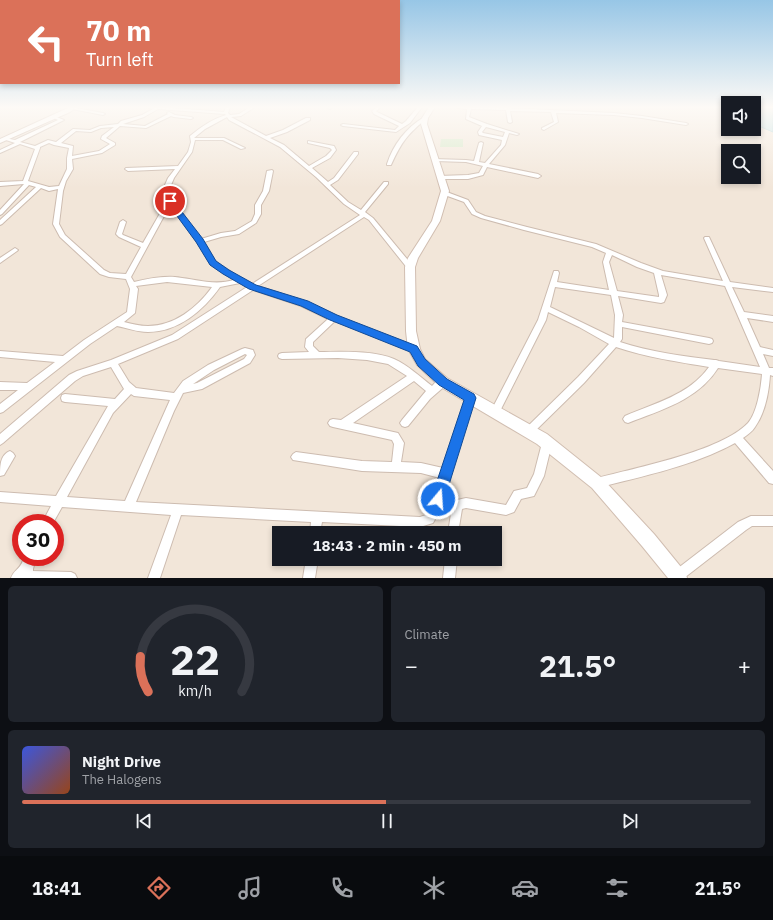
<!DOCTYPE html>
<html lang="en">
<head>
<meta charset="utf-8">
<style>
	body { margin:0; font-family:"IBM Plex Sans",sans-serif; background:#20242c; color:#f1f3f6; height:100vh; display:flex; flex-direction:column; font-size:15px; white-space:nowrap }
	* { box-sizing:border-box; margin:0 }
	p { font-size:13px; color:#9ea1a6 }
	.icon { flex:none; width:22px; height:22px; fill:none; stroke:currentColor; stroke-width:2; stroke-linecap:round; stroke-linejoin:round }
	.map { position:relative; height:578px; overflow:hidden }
	.details { display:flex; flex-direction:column; gap:8px; padding:8px; background:#0d0f14; flex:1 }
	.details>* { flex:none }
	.guide { position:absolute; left:0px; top:0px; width:400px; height:84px; box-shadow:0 2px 6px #0003; background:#db7159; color:#fff; overflow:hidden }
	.controls { position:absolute; left:721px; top:96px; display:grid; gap:8px }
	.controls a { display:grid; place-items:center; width:40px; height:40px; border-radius:0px; background:#171b24; box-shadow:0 2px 6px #0003; font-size:20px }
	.speed { position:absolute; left:12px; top:514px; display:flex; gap:8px; font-size:20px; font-weight:700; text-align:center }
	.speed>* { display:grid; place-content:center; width:52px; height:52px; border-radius:50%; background:#171b24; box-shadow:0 2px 6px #0003; line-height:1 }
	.speed .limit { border:6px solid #d22; background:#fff; color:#111 }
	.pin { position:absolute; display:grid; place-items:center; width:34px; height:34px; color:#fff; margin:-17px; border:2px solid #fff; border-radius:50%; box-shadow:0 1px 4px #0007 }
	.me { position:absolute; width:44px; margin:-22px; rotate:18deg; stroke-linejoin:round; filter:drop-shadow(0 0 3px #0008) }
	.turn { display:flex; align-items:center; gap:14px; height:84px; padding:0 20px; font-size:18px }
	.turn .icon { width:52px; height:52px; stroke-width:2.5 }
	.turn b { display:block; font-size:28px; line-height:34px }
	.big { font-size:30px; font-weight:800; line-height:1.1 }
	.details .card { flex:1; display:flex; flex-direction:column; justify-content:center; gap:6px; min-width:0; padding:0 14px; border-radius:6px; background:#20242c }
	.details .dial { align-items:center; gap:0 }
	.dial svg { height:104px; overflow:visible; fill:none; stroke:#363941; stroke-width:7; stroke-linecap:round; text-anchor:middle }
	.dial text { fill:#f1f3f6; stroke:none }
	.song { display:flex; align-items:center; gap:12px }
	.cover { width:48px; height:48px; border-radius:6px; background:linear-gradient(135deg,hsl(230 70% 55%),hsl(20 70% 35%)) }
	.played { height:4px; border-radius:2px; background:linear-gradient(90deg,#db7159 50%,#363941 50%) }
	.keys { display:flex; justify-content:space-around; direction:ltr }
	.heat { display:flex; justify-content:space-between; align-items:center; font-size:22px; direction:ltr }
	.details .tiles { flex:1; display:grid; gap:8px; grid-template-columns:1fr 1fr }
	.card:last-child { grid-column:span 2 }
	.trip { position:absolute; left:272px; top:526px; width:230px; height:40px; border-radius:0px; background:#171b24; box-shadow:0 2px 6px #0003; font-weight:800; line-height:40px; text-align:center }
	.tabs { display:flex; height:64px; justify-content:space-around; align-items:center; background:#090b0e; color:#9ea1a6 }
	.tabs .icon { width:28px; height:28px }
	.tabs .on { color:#db7159 }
	.tabs b { font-size:18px; color:#f1f3f6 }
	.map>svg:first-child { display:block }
	.residential { fill:#f2e6d9; fill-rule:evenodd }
	.green { fill:#d7e8c9 }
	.water { fill:#bfe0e4; stroke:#a6cfd5 }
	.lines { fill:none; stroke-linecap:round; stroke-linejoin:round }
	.street-casing { stroke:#cdbcb0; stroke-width:2 }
	.secondary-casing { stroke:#d1beb1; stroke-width:2 }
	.street { fill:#fff; fill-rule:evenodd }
	.secondary { fill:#fff; fill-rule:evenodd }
	.route { fill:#1a73e8; stroke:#114b97 }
</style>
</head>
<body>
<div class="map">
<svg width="773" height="578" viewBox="0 0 773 578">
	<rect width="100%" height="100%" fill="#fbf4ea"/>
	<path class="residential" d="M0,107H728V129H754V107H773V578H0ZM728,151H754V177H728ZM21,523H55V557H21ZM279,533H495V559H279Z"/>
	<path class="green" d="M441,139H463V147H440Z"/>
	<path class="water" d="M754,107H773V132L754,124Z"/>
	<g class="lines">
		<g class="street-casing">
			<g id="street">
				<path d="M71,107L103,113L105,114L103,115L72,109L70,108Z"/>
				<path d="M145,107H162L224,112L226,107H230L228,113L230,115L239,114L250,107H255L241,116L231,117L266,136L283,130L306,118H310V120L287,132L270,138L284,145L309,166L326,156L332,150L330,148L308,143V141L334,146L336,150L330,158L312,168L328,182L334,178L354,152H358V154L338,180L330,185L348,202L361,210L384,182H388V184L365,212L373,218L412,265L413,267L412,269H408L369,220L364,217L258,286L307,302L337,316L417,347L418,349L417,351L414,352L335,321L313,342V346L319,352C342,352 373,350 394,359C408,365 420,377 432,386C436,382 440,377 446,379L447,382L446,385L430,399L408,426L405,427L402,426L400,423L402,420L426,391L414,381L353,423L398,433L404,443L401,462L421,463L443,468L466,398L467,395L470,394L473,395L474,398L439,512L433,523L420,527L322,522L320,533H310L311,522L181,515L160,578H148L171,515L62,507L53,523H42L51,506L0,502V492L56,496L108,406L65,402L62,401L61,398L62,395L65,394L115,399L124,389L111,367L83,376L75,381L3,443L0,445V434L69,375L77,371L111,360L172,335L247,287L240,283L220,287C203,311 178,332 148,332C137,332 127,328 117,326L90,344L3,412L0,413V404L18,390H0V382L27,383L55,362L0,357V351L63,356L84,340L127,312L130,289L126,279L109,277L100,274L60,237L53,224L58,189L49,191L41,188L2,224L0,225V220L36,187L29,185L2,214L0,215V210L24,184L0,186V182L23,181L35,149L20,144L0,153V150L15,143L3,139L5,138L15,140L58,120L52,117L54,116L64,120L20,142L35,146L48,140L56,142L73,129L90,130L100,126L118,124L121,121L142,115L153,109ZM158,109L225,114L226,115C212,119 201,127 190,136L191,142L188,152L178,166L126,168L125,169L128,171L175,169L168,178L165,185L167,201L143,243L123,235L122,234L126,222L123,220L120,222L116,234L119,237L141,247L126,274L110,273L104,270L65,235L59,224L63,191L66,181L73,169L72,159L102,153L115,145V143L106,138L120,126L146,128L171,116L174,117L191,119L193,118L191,117L175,115L169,112L167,113L168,114L145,126L123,124L144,117ZM227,117L229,120L280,147L316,177L344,204L360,215L252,284L239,277L215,261L204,242L221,237L239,234L256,223L261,214V205L269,191L273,171L272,170L267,171L263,191L255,205V214L252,221L235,231L221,233L201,239L173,201L171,185L174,178L192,152L195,140H223L241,149L245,148L224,138H194L205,129ZM114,127L102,136L101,139L110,144L99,151L72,156L73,146L61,143L76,131L91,132L101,128ZM49,143L54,145L69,148L67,158V169L59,186L49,187L28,181L40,148V147ZM170,205L197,242L211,265L234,280C214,286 195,279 175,277C161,276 147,279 134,282L131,277ZM167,282L212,287C197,308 174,326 148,326C140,326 132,324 124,322L135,313L138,289L136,286ZM253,290L301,306L328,319L306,339L305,347L309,352L282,353L279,354L278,356L279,358L282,359L338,358L367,360L388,364L407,376L341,420L333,419L330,420L328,423L330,426L333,427L392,440L394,444L392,462L362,461L296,452L293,454L291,457L293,460L362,471L421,473L440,478L430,509L426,515L420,517L136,502L174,411L183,393L202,389L250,363L255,355L253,350L245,348L242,349L208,365L183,381L174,393L136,388L129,382L118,364L178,339ZM245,354L247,355L244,359L197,383L193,384L214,370ZM131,394L134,396L170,400L125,501L67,497L113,413Z"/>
				<path d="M329,107H333L330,109L328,108Z"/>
				<path d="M377,107H381L376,111L377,112L402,124L406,121L418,107H422L410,123L396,132L343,126L341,125L343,124L395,130L399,126L374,114L372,111Z"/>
				<path d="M456,107L508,108L614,113L642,116L686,123L688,124L686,125L642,118L614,115L556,113L558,122L544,130L542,129V128L554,122L551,112L510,111L512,122L510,123L508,122L506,110L471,109L469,117L487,124L519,134L517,135L509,133L505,145L489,164L538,174L541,176L538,178L487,167L483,175L468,179H441L438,177L439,176L468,175L479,173L483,166L466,162L435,161L433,160V159L466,160L474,161L479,143L481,142L483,143L479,162L485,163L501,145L502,140L479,135L478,132L482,126L466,119L467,109L458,108ZM486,127L505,132L503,137L483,133L482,132Z"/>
				<path d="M424,117L427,118C407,135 402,141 391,165H387V164C393,145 406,128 424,117Z"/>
				<path d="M444,191L468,200L476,212L485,216L527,227L596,244L641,263L663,271L723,281L704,238L705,237H709L730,282L773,288V292L732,287L744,312L773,316V322L747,318L760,347L773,350V356L763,354L769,368H773V376L770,375C769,392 765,413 755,427C752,432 747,435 743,438L773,471V484L769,483L735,443C693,466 643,476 597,488L593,487L592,483L593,479L597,478C635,468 722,451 748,423C757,413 761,388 762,374L718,368C698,400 661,410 628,423L625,422L623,419L625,416C655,403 689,395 709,367C678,362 646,357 616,347L584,383L532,434L529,435L526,434L524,431L526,428L578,377L609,344L579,327L548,312L546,320L498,415L495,416L492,415L491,412L492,409L538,320L554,271H558L559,273L557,282L609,290L603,262L606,253L592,247L524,230L481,218L472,214L464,202L442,194L441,193ZM612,255L637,267L654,273L659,295V297L617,291L609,262ZM661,275L725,286L760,367L719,361L716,360H714C683,356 650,352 620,342L622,339V327L709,344L712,343L713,341L712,339L709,338L622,322L623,315L618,296L661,303L664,302L667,295ZM555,287L611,295L615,315L614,338L550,307Z"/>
				<path d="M15,248L18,250L17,251L0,263V258Z"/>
				<path d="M547,438L550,440L552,443L544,476L534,496L521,499L514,512L506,515L466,508L462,509L458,533H448L453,501L466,498L506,505L514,491L527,488L534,474L542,443L544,440Z"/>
				<path d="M10,451L13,453L15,456L4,475L0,476C0,466 0,455 10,451Z"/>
				<path d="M751,516H773V526H752L746,530L684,578H672L671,576L673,572L738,522Z"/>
				<path d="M24,557H36L33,569V571L71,572L75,574L77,578H11C15,568 21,570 24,557Z"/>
				<path d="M306,559H318L315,578H303Z"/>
				<path d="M445,559H457L455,578H443Z"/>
			</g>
		</g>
		<g class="secondary-casing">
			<g id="secondary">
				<path d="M70,107H77L70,112L0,143V139Z"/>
				<path d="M429,107H435L428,118L427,124L449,191L440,221L418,258L415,267L416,331L420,349L425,359L447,378L547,434L602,478L654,534L685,572L687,578H668L642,546L592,488L537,444L439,386L417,365L408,349L406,331L405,267L408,258L432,221L441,191L421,124L422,118Z"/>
			</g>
		</g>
		<use href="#street" class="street"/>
		<use href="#secondary" class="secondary"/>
	</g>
	<linearGradient id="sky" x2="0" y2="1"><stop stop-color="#97c6e6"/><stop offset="0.57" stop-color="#fdfaf6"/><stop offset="1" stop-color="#fdfaf6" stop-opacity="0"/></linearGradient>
	<rect width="773" height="188" fill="url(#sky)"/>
	<path class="route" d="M167,199H172L203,239L216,261L229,270L256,285L308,301L337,315L417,346L425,359L447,379L474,394L476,398L443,504L438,506L433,504L431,499L464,400L439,385L418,366L410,352L330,320L301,306L249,289L223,274L210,265L196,242L166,201Z"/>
</svg>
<div class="controls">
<a><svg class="icon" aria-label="sound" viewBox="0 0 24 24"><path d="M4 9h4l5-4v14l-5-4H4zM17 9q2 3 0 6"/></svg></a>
<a><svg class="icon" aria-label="search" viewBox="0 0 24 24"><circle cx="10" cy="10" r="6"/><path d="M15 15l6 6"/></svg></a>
</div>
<div class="speed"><div class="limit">30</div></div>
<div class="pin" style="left:170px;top:201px;background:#d93025"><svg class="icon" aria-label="arrive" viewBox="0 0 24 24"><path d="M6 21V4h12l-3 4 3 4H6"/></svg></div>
<svg class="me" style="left:438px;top:499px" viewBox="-20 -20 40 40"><circle r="17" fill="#1a73e8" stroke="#fff" stroke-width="3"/><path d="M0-11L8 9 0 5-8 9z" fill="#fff"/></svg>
<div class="trip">18:43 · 2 min · 450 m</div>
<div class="guide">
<div class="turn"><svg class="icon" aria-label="left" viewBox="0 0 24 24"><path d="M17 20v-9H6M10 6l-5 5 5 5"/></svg><div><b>70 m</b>Turn left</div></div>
</div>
</div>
<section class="details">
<div class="tiles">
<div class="card dial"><svg viewBox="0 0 100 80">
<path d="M14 69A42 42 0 1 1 86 69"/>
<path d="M14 69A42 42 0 0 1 8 42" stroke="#db7159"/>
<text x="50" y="56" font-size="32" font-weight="700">22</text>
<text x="50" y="72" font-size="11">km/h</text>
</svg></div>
<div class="card"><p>Climate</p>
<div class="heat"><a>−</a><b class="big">21.5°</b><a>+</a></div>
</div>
<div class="card">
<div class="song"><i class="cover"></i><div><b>Night Drive</b><p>The Halogens</p></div></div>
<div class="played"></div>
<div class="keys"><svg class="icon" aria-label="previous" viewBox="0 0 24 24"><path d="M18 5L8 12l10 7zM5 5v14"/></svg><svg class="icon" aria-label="pause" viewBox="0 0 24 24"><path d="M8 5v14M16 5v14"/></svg><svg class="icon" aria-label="next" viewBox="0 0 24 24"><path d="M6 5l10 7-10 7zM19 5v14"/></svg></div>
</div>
</div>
</section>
<nav class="tabs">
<b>18:41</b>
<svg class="icon on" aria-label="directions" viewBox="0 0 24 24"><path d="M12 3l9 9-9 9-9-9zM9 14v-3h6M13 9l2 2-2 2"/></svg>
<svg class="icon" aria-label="music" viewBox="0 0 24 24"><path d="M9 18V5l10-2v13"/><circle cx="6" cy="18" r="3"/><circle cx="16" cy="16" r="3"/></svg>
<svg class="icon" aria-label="phone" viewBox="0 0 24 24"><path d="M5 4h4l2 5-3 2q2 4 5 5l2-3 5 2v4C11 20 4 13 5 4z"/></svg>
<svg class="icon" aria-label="climate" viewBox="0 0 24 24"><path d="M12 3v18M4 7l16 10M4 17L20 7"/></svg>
<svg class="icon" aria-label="car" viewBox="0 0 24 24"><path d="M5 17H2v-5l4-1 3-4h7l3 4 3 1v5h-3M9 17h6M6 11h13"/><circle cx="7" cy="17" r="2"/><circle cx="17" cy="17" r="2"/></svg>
<svg class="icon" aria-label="filters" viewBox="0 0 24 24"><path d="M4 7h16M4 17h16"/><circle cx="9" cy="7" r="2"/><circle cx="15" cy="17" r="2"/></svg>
<b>21.5°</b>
</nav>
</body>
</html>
